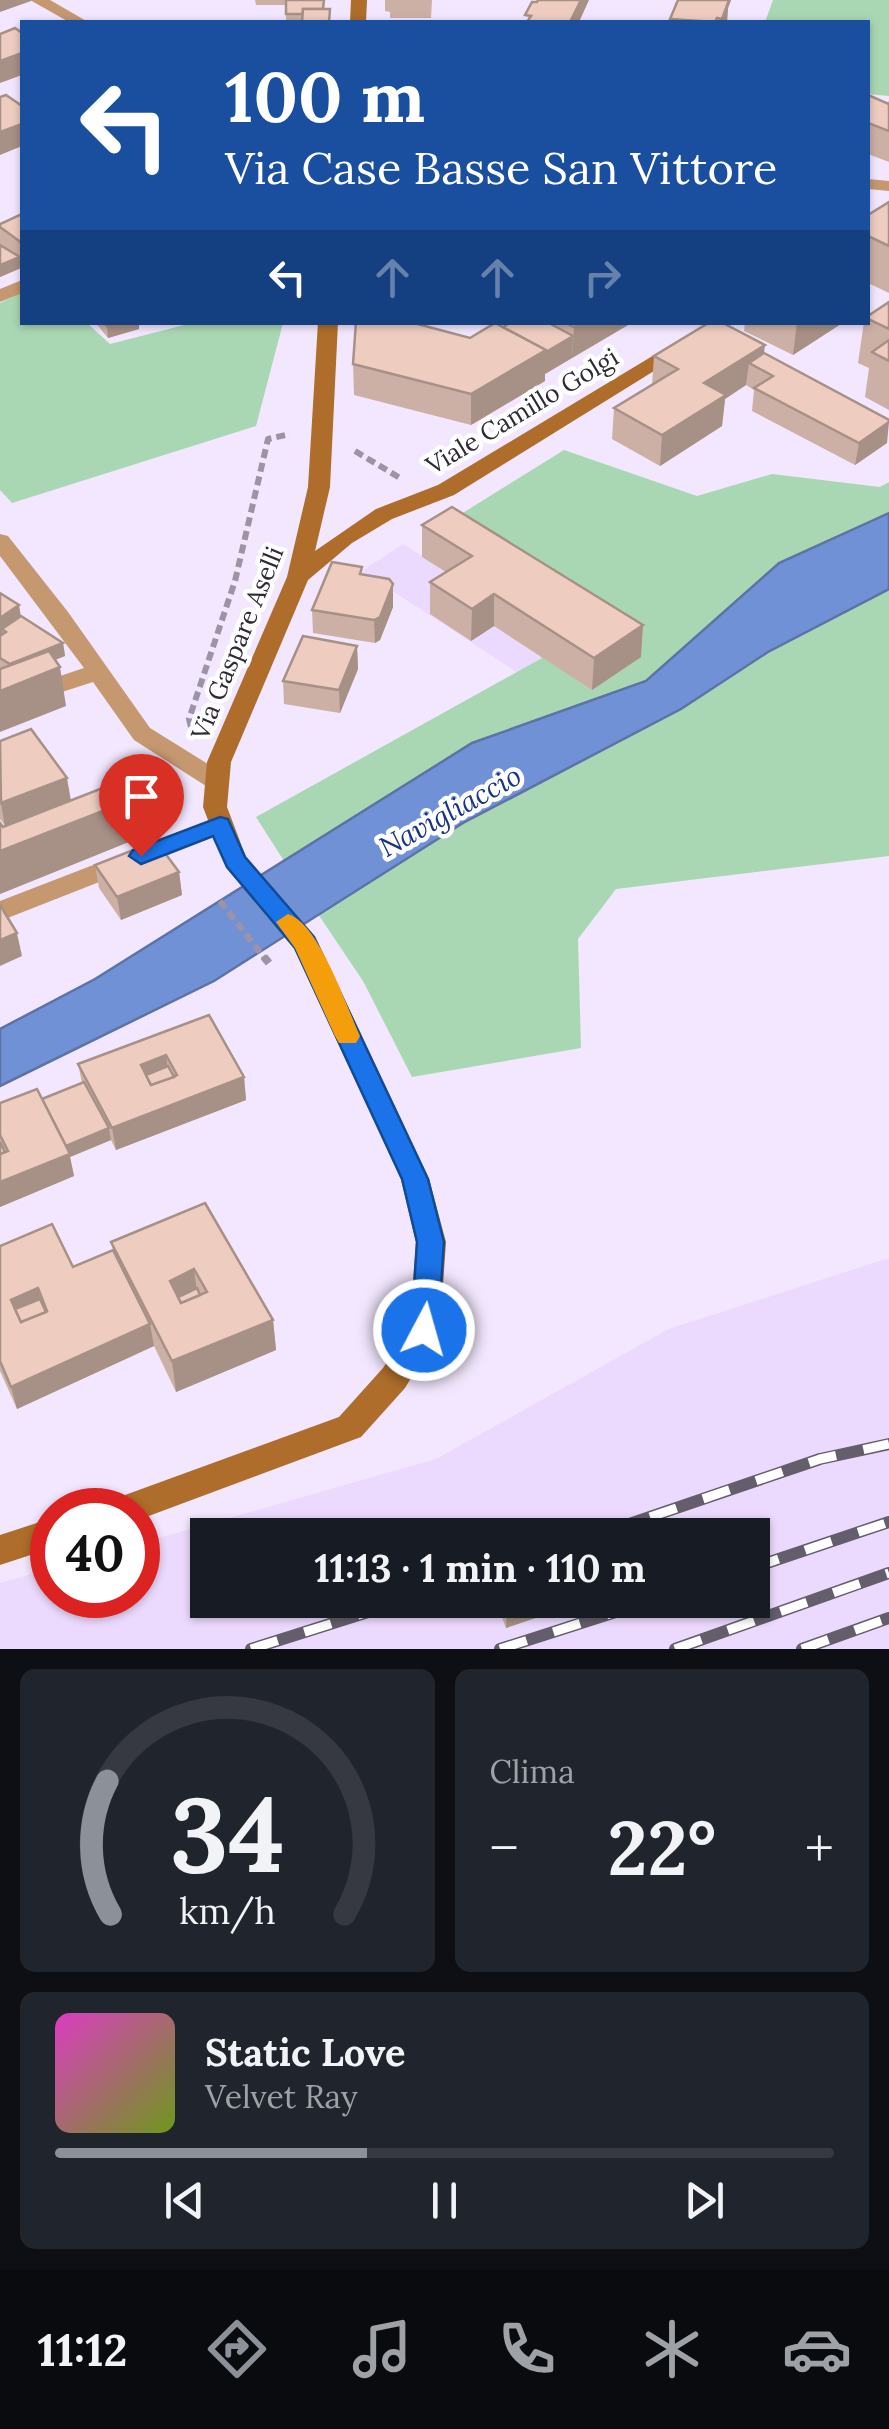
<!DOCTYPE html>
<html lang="it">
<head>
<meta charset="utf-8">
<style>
	body { margin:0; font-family:Lora,serif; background:#20242c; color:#f1f3f6; height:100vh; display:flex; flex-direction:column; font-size:38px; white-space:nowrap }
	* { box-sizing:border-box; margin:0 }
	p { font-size:32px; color:#9ea1a6 }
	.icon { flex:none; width:55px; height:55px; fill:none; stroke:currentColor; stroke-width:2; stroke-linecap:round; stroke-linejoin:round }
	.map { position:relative; height:1649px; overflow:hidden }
	.panel { display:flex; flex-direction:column; gap:20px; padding:20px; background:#0d0f14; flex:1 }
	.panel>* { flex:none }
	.top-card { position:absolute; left:20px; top:20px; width:850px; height:305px; border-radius:0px; box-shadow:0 2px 8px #0004; background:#1a4fa0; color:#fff; overflow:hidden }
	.speed { position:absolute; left:30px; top:1488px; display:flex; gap:20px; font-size:50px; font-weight:700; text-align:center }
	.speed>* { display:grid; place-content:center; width:130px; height:130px; border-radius:50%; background:#171b24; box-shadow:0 2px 8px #0004; line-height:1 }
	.speed .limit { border:15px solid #d22; background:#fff; color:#111 }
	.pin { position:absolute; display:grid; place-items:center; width:85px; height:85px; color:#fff; margin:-102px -42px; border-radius:50% 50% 50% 0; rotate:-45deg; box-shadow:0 0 10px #0007 }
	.pin .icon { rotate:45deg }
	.me { position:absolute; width:110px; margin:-55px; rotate:6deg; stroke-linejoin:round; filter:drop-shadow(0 0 8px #0008) }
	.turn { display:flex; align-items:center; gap:35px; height:210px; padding:0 40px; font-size:45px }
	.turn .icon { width:130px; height:130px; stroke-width:2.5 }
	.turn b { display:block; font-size:70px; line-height:85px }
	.lanes { display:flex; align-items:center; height:95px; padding:0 40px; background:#0003; justify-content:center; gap:50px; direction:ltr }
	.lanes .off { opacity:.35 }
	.big { font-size:75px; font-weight:700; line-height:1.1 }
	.panel .tile { flex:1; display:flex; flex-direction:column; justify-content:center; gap:15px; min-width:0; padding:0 35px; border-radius:15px; background:#20242c }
	.panel .dial { align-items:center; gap:0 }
	.dial svg { height:260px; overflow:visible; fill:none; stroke:#363941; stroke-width:7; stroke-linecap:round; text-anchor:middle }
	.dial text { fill:#f1f3f6; stroke:none }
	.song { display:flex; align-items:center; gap:30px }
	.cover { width:120px; height:120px; border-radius:15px; background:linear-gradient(135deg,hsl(310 70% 55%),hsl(80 70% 35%)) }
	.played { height:10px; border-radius:5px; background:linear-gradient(90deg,#8c9099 40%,#363941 40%) }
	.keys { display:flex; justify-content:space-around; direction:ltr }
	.heat { display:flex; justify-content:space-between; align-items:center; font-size:55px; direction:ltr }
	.panel .tiles { flex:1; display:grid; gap:20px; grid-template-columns:1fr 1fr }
	.tile:last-child { grid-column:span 2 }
	.trip { position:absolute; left:190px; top:1518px; width:580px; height:100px; border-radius:0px; background:#171b24; box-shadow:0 2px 8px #0004; font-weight:700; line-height:100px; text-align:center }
	.tabs { display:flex; height:160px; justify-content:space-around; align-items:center; background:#090b0e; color:#9ea1a6 }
	.tabs .icon { width:70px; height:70px }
	.tabs .active { color:#8c9099 }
	.tabs b { font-size:45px; color:#f1f3f6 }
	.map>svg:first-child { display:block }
	.built { fill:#ebdafd; fill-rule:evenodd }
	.green { fill:#aad7b3 }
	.water { fill:#7191d6; stroke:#5d72a5; stroke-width:2.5 }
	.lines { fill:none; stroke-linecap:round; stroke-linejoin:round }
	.path-far1 { stroke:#9c94a5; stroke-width:6; stroke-dasharray:9 5; stroke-linecap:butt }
	.path { stroke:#9c94a5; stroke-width:8; stroke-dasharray:12 6; stroke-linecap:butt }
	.street { fill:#c59870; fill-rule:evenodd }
	.secondary { fill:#ae6d2a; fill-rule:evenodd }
	.rail-casing { stroke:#645d6b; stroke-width:12 }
	.rail { stroke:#fff; stroke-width:9; stroke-dasharray:28; stroke-linecap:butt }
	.wall { fill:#cdb0a5 }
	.shaded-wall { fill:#a79086 }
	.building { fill:#eecdc0; stroke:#a79086; stroke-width:2.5; fill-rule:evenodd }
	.route { fill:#1a73e8; stroke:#114b97; stroke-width:2.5 }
	.slow { fill:#f59e0b }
	.labels { text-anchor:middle; stroke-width:9; stroke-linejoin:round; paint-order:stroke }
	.street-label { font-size:25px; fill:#2e2933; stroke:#fff }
	.water-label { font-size:28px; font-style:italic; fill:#173585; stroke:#fff }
</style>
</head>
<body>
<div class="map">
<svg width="889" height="1649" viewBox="0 0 889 1649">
	<rect width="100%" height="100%" fill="#f2e7fe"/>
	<g class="built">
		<path d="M403,544L422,556L641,657L592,690L542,658L518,673L362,571Z"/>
		<path d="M889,1258V1649H0V1583L52,1568V1595H138V1544L436,1459L669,1329ZM208,1535H752V1600H208Z"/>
	</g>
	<g class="green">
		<path d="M773,0H889V96L868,94V22H765Z"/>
		<path d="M22,292V322L87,323L110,344L192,323H283L256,426L12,503L0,490V303Z"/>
		<path d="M564,450L697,496L772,474L880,487L889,482V513L710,628L646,681L590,703L354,818L284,861L256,817L542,658L437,529Z"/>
		<path d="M889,589V856L616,889L578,939L581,1048L412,1077L363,981L318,914L463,823L681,709L768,652Z"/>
	</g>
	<path class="water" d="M889,513V589L768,652L681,709L463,823L214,981L0,1086V1029L95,979L472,743L646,681L779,563Z"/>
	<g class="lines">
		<g class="path-far1">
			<path d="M355,451L400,478"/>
			<path d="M191,727L189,719L235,581L268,439L290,434"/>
			<path d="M220,901L266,960"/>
		</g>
		<path class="path" d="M264,957L269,963"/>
		<g class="street">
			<path d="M30,0H50L88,22H69Z"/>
			<path d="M868,179L889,181V191L868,189Z"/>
			<path d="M22,280V293L0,302V289Z"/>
			<path d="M0,534L8,536L68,612L150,728L224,774L227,780L224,786H206L134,740L93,682L0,712V696L84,668L0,556Z"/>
			<path d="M220,816L229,819L233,825L229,831L0,921V901Z"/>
		</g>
		<g class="secondary">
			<path d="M351,0H367L366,22H350Z"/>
			<path d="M318,322H338L330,487L315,551L376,509L438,485L709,322H733L454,495L392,519L352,543L308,580L231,762L227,807L246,857L318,943L429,1179L446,1242L440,1330L405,1388L361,1437L138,1520V1510H109L114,1499L339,1417L383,1368L410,1327L416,1242L401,1179L294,948L226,867L203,807L207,762L287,577L308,487Z"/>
			<path d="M52,1518V1548L0,1565V1535Z"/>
		</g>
		<g class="rail-casing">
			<g id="rail">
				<path d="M597,1535L820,1459L889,1444"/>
				<path d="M752,1568L889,1522"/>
				<path d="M251,1649L406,1600"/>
				<path d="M500,1649L653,1600"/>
				<path d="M675,1649L889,1573"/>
				<path d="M802,1649L889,1618"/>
			</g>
		</g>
		<use href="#rail" class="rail"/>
	</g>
	<g class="wall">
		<path d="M255,0H324V9L331,22H286V5H256Z"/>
		<path d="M385,0H432L431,18H390V12L385,11Z"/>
		<path d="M678,0H731L728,8L727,22H670Z"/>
		<path d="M868,95L886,103L889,101V162L868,154Z"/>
		<path d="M889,202V293L868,283V215Z"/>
		<path d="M22,214L21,268L0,277V224Z"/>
		<path d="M889,302V410L865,397L869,368L858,363L864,322H868V316Z"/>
		<path d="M95,322H139V329L108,338Z"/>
		<path d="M512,322H628V325L545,374V381L471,425L354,395L353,364L470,338L503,327Z"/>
		<path d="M745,322H844L793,355L744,331Z"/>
		<path d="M764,353L887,443L855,465L752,411L754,390L746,385L725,399L722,426L660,466L612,439L614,408L652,385L654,356Z"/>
		<path d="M422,525L641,657L592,690L494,626L471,641L430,614V582L446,572L422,557Z"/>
		<path d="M363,574L393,584V607L380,640L375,643L313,633L312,610Z"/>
		<path d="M0,593L21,616L63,643L65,656L55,660L66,706L0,669Z"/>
		<path d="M357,646L358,669L340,713L284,704L283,681Z"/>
		<path d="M0,741L70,800L136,798L141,837L0,894V823L3,827L5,826L0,819Z"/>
		<path d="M95,865L179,872L182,895L121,920L99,888Z"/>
		<path d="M209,1015L244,1077L246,1100L116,1150L111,1140L70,1157L74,1176L0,1207V1103L42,1099L82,1083L78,1064Z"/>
		<path d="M205,1203L273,1320L276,1350L176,1392L154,1346L17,1409L0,1371V1246L73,1267L113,1250L111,1242Z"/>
		<path d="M495,1600H589L506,1628Z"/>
	</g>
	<g class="shaded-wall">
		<path d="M0,0H31V1L0,12Z"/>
		<path d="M581,0H589L579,22H570Z"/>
		<path d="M724,0H731L728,8L727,22H722Z"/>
		<path d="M22,53V75L0,83V61Z"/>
		<path d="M22,124V146L0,155V132Z"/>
		<path d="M20,257L21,268L0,277V265Z"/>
		<path d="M120,322H139V329L108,338L107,326Z"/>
		<path d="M582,322H628V325L572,358L574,327Z"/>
		<path d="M797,322H844L793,355Z"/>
		<path d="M573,336L572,358L545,374V381L471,425V394Z"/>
		<path d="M765,345L762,370L749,363L746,385L725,399L722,426L660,466L662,435L704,383Z"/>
		<path d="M889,422L887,443L855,465L859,443Z"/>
		<path d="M393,584V607L380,640L375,643L374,620Z"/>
		<path d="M494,594V626L471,641L472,609Z"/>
		<path d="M19,605L23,628L6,632L2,629L4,641L0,643V618Z"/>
		<path d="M643,625L641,657L592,690L594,658Z"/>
		<path d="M63,643L65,656L12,676L10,664Z"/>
		<path d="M357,646L358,669L340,713L339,690Z"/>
		<path d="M60,667L66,706L0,732V691Z"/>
		<path d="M67,778L71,801L5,827L1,803Z"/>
		<path d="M136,798L141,837L0,894V851Z"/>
		<path d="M179,872L182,895L121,920L117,897Z"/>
		<path d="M17,933L22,956L0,966V940Z"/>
		<path d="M166,1055L169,1078L148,1086L141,1065Z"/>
		<path d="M244,1077L246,1100L116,1150L112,1128Z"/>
		<path d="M109,1128L111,1140L70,1157L74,1176L0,1207V1182L63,1147Z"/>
		<path d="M194,1269L198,1300L178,1310L170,1281Z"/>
		<path d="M38,1288L43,1311L18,1321L11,1300Z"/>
		<path d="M273,1320L276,1350L176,1392L172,1361Z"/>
		<path d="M150,1324L154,1346L17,1409L11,1387Z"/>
		<path d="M529,1600H589L506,1628L507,1608Z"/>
	</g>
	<g class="building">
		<path d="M286,0H324L323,9H303V14H286Z"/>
		<path d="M538,0H581L570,22H527L531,16L525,15L532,2H537Z"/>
		<path d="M678,0H729L722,19L717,18L715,22L670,19Z"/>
		<path d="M303,9H330L329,22H302Z"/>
		<path d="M15,28L22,33V53L0,61V34Z"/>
		<path d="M6,95L22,106V124L0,132V97Z"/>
		<path d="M868,95L889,104V131L868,123Z"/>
		<path d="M889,202V246L868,236V215Z"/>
		<path d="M22,214V243L0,227V224Z"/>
		<path d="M0,245L20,257L0,265Z"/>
		<path d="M889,302V329L868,319V316Z"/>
		<path d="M103,322H120L107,326Z"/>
		<path d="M356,322H410L470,338L495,323L546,350L471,394L353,364Z"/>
		<path d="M512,322H547L573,336L546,352V350L503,327Z"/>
		<path d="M564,322H582L574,327Z"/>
		<path d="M710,322H721L765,345L704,383L726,395L662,435L614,408L678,369L654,356Z"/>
		<path d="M889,340V361L872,352Z"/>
		<path d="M764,353L889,420V422L859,443L754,388L773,376L749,363Z"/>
		<path d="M452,507L643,625L594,658L494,594L472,609L430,582L472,556L422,525Z"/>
		<path d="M332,562L362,567L360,574L389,579L393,584L380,617L374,620L312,610Z"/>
		<path d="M0,593L19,605L0,618Z"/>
		<path d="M21,616L63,643L10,664L0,658V636L6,632L2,629Z"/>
		<path d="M303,636L357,646L339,690L283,681Z"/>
		<path d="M49,651L60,667L0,691V669Z"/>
		<path d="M31,729L67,778L1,803L0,741Z"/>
		<path d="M123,780L136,798L0,851V823L3,827Z"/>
		<path d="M156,841L179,872L117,897L95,865Z"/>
		<path d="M0,905L17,933L0,940Z"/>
		<path d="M209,1015L244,1077L112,1128L78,1064ZM166,1055L177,1075L151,1085L141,1065Z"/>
		<path d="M168,1066L174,1077L151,1085L146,1075Z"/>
		<path d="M84,1082L109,1128L66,1146L42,1099Z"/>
		<path d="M37,1089L70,1154L0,1182V1154L8,1151L0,1135V1103Z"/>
		<path d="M0,1142L5,1152L0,1154Z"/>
		<path d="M205,1203L273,1320L172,1361L111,1242ZM194,1269L207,1292L181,1303L170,1281Z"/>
		<path d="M52,1224L73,1267L113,1250L150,1324L11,1387L0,1361V1246ZM38,1288L47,1311L21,1322L11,1300Z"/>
		<path d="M197,1288L200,1295L181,1303L178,1297Z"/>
		<path d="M40,1299L46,1312L21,1322L15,1309Z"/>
		<path d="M504,1600H529L507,1608Z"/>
	</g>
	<path class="route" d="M220,817L228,819L245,857L314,937L428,1179L444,1242L438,1330L434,1338L424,1341L415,1338L411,1330L417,1242L402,1179L295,948L227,867L213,836L141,864L129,856L133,850Z"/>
	<path class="slow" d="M288,914C319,923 346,1006 360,1036L356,1043H339L335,1036L295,948L276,922Z"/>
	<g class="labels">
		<g class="street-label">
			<text transform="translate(522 411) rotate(-31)" y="9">Viale Camillo Golgi</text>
			<text transform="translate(237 643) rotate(-68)" y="9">Via Gaspare Aselli</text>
		</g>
		<g class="water-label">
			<text transform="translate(450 811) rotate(-29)" y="10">Navigliaccio</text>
		</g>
	</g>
</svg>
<div class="speed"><div class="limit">40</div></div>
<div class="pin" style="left:141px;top:856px;background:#d93025"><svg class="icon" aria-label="arrive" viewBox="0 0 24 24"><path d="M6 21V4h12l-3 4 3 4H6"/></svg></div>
<svg class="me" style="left:424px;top:1330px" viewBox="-20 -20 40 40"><circle r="17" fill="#1a73e8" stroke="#fff" stroke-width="3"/><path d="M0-11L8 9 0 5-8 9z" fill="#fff"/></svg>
<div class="trip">11:13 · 1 min · 110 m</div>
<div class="top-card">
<div class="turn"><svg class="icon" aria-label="left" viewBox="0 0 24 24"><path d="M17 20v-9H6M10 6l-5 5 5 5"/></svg><div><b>100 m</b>Via Case Basse San Vittore</div></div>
<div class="lanes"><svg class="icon" aria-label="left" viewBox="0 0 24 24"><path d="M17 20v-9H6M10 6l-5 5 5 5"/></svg><svg class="icon off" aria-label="ahead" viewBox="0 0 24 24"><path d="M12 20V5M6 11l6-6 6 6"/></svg><svg class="icon off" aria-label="ahead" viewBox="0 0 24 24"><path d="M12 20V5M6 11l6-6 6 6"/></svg><svg class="icon off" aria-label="right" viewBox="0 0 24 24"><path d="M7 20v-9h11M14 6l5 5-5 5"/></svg></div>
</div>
</div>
<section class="panel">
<div class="tiles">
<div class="tile dial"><svg viewBox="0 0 100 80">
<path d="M14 69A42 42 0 1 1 86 69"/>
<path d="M14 69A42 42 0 0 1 13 28" stroke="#8c9099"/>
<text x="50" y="56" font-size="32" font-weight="700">34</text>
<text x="50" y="72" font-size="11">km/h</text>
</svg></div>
<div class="tile"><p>Clima</p>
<div class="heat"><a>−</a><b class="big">22°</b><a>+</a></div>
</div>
<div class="tile">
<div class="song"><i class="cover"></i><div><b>Static Love</b><p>Velvet Ray</p></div></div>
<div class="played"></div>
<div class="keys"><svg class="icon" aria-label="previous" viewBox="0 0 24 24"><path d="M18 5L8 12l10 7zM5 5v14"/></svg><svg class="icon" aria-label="pause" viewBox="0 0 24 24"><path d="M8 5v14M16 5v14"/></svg><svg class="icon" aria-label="next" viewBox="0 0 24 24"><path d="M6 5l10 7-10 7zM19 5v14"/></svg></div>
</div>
</div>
</section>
<nav class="tabs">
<b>11:12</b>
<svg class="icon active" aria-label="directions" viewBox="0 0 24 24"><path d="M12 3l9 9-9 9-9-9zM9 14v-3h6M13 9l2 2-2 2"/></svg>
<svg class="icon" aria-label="music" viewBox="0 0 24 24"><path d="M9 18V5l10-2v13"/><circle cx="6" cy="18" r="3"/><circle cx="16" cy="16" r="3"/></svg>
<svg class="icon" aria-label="phone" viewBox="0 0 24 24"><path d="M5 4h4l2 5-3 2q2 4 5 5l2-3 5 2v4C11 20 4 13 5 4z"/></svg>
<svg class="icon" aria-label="climate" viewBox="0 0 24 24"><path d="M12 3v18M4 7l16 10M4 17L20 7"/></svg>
<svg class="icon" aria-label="car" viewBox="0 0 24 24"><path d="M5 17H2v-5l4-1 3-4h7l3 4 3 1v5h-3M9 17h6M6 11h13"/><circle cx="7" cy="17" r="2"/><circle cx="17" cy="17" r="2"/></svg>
</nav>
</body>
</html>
